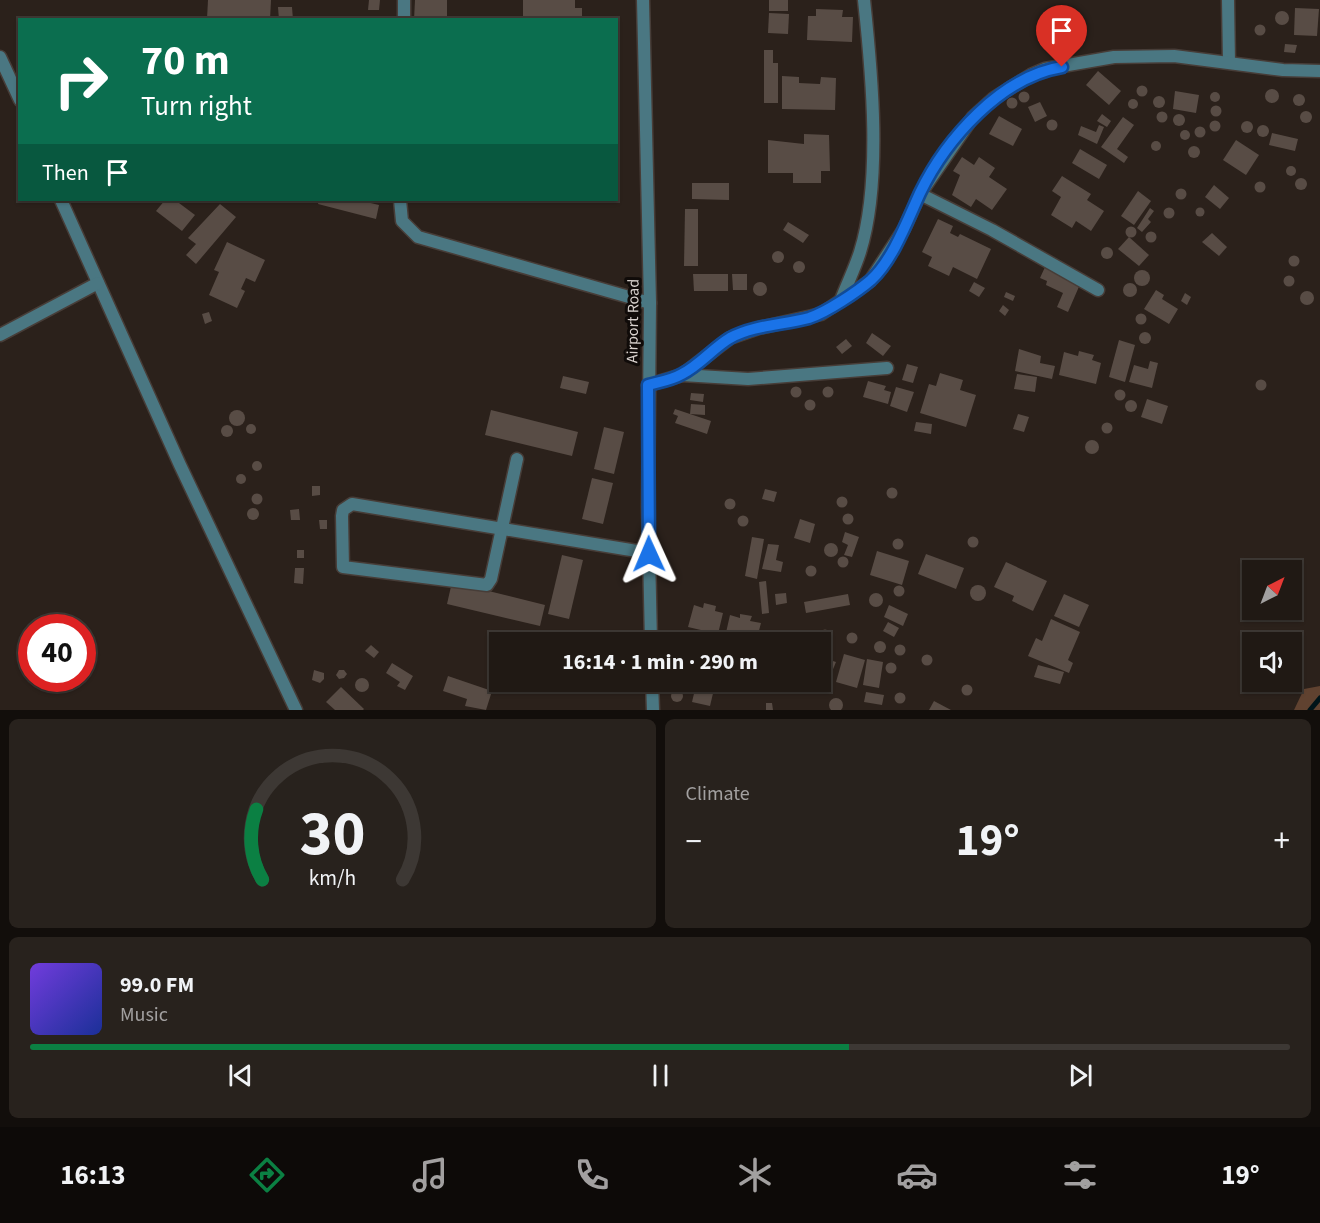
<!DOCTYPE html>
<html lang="en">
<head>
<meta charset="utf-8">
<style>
	body { margin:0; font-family:"Source Sans 3",sans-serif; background:#28221d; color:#f1f3f6; height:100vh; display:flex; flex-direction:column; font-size:22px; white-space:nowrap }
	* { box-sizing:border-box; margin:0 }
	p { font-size:20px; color:#a2a0a0 }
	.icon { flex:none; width:33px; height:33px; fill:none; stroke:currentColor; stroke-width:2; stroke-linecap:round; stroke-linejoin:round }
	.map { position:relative; height:710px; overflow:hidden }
	.panel { display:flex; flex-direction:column; gap:9px; padding:9px; background:#120e0b; flex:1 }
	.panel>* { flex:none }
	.guide { position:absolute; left:18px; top:18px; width:600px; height:183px; border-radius:0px; box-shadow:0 2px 4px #0004,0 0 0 2px #3d3834; background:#0b6e4f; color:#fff; overflow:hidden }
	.needle { width:39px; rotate:42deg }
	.fabs { position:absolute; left:1242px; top:560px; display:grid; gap:12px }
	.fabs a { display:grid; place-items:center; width:60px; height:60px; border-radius:0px; background:#201914; box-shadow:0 2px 4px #0004,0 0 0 2px #3d3834; font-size:30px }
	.speed { position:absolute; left:18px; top:614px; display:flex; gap:12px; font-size:30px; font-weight:700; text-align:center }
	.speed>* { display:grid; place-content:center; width:78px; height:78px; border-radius:50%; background:#201914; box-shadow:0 2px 4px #0004,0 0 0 2px #3d3834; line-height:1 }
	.speed .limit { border:9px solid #d22; background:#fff; color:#111 }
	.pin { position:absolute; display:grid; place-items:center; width:51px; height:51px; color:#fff; margin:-62px -26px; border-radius:50% 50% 50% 0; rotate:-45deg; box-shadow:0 0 6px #0007 }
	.pin .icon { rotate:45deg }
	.me { position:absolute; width:66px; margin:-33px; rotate:359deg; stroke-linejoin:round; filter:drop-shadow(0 0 4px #0008) }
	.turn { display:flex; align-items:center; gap:21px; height:126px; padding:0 24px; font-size:27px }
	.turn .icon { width:78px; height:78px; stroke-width:2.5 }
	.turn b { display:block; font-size:42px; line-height:51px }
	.then { display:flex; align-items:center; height:57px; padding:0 24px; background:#0003; gap:12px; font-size:22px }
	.big { font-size:45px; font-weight:700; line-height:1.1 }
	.panel .tile { flex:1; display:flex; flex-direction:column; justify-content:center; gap:9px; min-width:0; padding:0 21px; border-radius:9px; background:#28221d }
	.panel .dial { align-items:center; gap:0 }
	.dial svg { height:156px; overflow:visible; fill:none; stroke:#3d3834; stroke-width:7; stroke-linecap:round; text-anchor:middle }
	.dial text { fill:#f1f3f6; stroke:none }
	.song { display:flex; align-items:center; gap:18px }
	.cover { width:72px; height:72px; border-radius:9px; background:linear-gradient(135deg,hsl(260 70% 55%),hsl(230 70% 35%)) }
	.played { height:6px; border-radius:3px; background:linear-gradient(90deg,#0b8043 65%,#3d3834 65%) }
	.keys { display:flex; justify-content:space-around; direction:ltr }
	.heat { display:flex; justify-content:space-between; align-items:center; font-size:33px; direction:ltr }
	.panel .tiles { flex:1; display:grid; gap:9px; grid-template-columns:1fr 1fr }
	.tile:last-child { grid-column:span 2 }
	.trip { position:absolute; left:489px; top:632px; width:342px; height:60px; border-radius:0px; background:#201914; box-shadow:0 2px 4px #0004,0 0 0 2px #3d3834; font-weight:700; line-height:60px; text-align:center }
	.tab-bar { display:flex; height:96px; justify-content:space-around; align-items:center; background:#0d0a08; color:#a2a0a0 }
	.tab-bar .icon { width:42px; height:42px }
	.tab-bar .current { color:#0b8043 }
	.tab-bar b { font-size:27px; color:#f1f3f6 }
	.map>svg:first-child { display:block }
	.green { fill:#604230 }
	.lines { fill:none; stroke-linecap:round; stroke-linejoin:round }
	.stream { stroke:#001419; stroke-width:5 }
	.building { fill:#584c45 }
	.minor-casing { stroke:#473d38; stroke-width:15 }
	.tertiary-casing { stroke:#473d38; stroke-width:15 }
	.minor { stroke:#4a7782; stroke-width:12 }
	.tertiary { stroke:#4a7782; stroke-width:12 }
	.route-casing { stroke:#114b97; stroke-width:15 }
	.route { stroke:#1a73e8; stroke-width:10 }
	.labels { text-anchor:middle; stroke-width:6; stroke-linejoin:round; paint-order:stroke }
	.street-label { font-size:16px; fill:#d9d2ce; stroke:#100b09 }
</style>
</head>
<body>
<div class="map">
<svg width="1320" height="710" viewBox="0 0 1320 710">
	<rect width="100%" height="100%" fill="#2b211b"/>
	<path class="green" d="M1320,686V710H1294L1304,689Z"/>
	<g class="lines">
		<path class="stream" d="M1310,710L1320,698"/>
	</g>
	<g class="building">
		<path d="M208,0H271L270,20L207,19Z"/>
		<path d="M369,0H380L379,10H368Z"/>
		<path d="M415,0H447V17L414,20Z"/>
		<path d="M523,0H575V8H582V20H523Z"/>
		<rect x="769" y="0" width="19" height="11"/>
		<path d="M278,7H292L293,20H279Z"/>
		<path d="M1295,8L1319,9L1317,36L1294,35Z"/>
		<path d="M816,9L843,10L842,17H853L852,42L807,40L808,16H816Z"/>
		<circle cx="1282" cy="18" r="7"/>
		<path d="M769,13L789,14L788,34L768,33Z"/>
		<circle cx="1260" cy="30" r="5.5"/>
		<path d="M1285,44L1297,45L1295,53L1284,52Z"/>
		<path d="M764,50H773V63H778V103H764Z"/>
		<path d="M1098,71L1121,91L1109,105L1086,85Z"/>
		<path d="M782,76L799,77V83L820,84L821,77L836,78L835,110L782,109Z"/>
		<circle cx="1142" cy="91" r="5.5"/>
		<circle cx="1272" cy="96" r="7"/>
		<path d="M1175,91L1199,95L1196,113L1173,109Z"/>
		<circle cx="1024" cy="97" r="5.5"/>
		<circle cx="1215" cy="97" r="5"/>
		<circle cx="1299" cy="100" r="6"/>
		<circle cx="1159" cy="102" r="6"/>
		<circle cx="1012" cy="103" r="5.5"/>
		<circle cx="1133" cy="104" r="5"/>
		<path d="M1040,102L1047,116L1035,122L1028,107Z"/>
		<circle cx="1216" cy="111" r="5.5"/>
		<circle cx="1306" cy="117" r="6"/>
		<circle cx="1162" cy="117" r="5.5"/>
		<circle cx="1179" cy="120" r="6"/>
		<path d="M1102,114L1111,121L1107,127L1097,121Z"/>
		<path d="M999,116L1022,129L1013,146L989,134Z"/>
		<path d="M1123,117L1134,125L1117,149L1128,157L1124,163L1101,147Z"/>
		<circle cx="1052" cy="125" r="5.5"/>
		<circle cx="1215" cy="126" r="5.5"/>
		<circle cx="1247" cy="127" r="6"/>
		<circle cx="1263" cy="131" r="6"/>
		<path d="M1099,125L1104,127L1097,144L1078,135L1081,126L1096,132Z"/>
		<circle cx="1200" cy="132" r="5.5"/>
		<circle cx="1185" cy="135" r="5"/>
		<path d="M1272,133L1298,139L1295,151L1269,145Z"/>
		<path d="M804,134L829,135L830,171H821V183H793V173H768V140L804,144Z"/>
		<path d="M1236,140L1259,155L1246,175L1223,160Z"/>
		<circle cx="1156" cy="146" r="5"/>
		<circle cx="1194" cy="152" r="6"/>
		<path d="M1080,149L1107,165L1099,179L1072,163Z"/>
		<path d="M962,157L974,165L979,157L995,168L989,177L1007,189L992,210L976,199L971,207L952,195L960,175L953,171Z"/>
		<circle cx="1291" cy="171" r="5"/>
		<path d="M1062,176L1091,194L1087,200L1104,211L1091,231L1076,221L1072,228L1051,215L1061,197L1052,191Z"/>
		<circle cx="1301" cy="184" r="6"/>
		<circle cx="1260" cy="187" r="5.5"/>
		<path d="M692,183H729V200L692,199Z"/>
		<path d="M1214,185L1229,198L1220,209L1205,197Z"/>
		<circle cx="1181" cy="194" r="5.5"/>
		<path d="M1138,191L1151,201L1134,225L1121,216Z"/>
		<path d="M165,200H175L195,215L182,231L156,211Z"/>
		<path d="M319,200H358L379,205L376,219L318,204Z"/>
		<path d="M220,204L236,217L196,264L186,255L196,244L188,238Z"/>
		<circle cx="1169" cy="213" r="5.5"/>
		<circle cx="1200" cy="212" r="4.5"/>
		<path d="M1150,208L1154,211L1148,219L1151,222L1142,232L1137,228Z"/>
		<path d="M685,209H698V266H684Z"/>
		<path d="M938,219L953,226L950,233L958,237L960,234L991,249L977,279L953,267L949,276L928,266L932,257L922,252Z"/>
		<path d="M788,222L809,235L803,243L783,230Z"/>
		<circle cx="1131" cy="232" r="5.5"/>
		<circle cx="1151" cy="237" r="5.5"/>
		<path d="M1212,233L1227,247L1219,256L1202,242Z"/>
		<path d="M1129,237L1149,255L1139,266L1118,249Z"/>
		<path d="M227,242L265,260L255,282L246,278L241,289L245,291L237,308L209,295L219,272L214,270Z"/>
		<circle cx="1107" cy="253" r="6"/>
		<circle cx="778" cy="257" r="6"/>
		<circle cx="1294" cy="261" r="5.5"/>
		<circle cx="799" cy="267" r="6"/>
		<path d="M1045,267L1081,282L1068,312L1057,307L1063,293L1046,285L1047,281L1040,278Z"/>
		<circle cx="1142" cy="278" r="8"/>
		<path d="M693,274H728V291H694Z"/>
		<path d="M732,274H747V290H733Z"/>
		<circle cx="1289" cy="281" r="5.5"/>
		<circle cx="760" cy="289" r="7"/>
		<path d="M974,282L985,288L979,297L969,291Z"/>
		<circle cx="1130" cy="290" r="7"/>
		<path d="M1156,290L1164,295L1162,299L1178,309L1169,324L1144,309Z"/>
		<circle cx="1307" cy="298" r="7"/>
		<path d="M1006,292L1015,296L1013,301L1004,297Z"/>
		<path d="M1185,293L1191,297L1187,305L1181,301Z"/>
		<path d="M1003,305L1009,310L1005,316L999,311Z"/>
		<path d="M209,312L212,321L205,324L202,314Z"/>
		<circle cx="1141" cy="319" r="5.5"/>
		<circle cx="1145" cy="338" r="6"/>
		<path d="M872,333L891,346L883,356L866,343Z"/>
		<path d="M846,339L852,346L842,354L836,347Z"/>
		<path d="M1119,340L1135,345L1125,382L1109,377Z"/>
		<path d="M1019,349L1041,356L1040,363L1055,366L1052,379L1015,371Z"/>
		<path d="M1079,351L1094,355L1092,360L1101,363L1096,384L1059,375L1064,352L1078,356Z"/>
		<path d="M1150,361L1158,363L1152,388L1129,382L1134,365L1148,369Z"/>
		<path d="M907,364L918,367L913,383L902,380Z"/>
		<path d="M940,373L963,380L960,390L976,395L966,427L920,413L929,384L936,386Z"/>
		<path d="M1017,374L1037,377L1035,392L1014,389Z"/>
		<path d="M563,376L589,382L586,394L560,388Z"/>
		<circle cx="1261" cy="385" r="5.5"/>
		<path d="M868,381L886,386L884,390L891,392L888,404L863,397Z"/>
		<circle cx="828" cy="392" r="5.5"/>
		<circle cx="796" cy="392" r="5.5"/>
		<path d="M896,387L914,392L907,412L890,406Z"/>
		<circle cx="1120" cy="395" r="5.5"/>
		<path d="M691,393L704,394L703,402L690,400Z"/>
		<path d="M1147,399L1168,406L1162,424L1141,417Z"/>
		<circle cx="810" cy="405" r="5.5"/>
		<circle cx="1131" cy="406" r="6"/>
		<path d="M691,404L705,405V415L690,414Z"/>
		<path d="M675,409L711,421L707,434L675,423L678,416L673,414Z"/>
		<path d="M491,410L578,432L572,456L485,435Z"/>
		<circle cx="237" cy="418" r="8"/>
		<path d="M1018,414L1029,417L1024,432L1013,429Z"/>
		<path d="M916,422L932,424L931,434L914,431Z"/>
		<circle cx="1107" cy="428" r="5.5"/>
		<circle cx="251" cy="429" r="5"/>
		<circle cx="227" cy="431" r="6"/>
		<path d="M604,427L624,432L614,474L594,469Z"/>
		<circle cx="1092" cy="447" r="7"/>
		<circle cx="257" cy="466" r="5"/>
		<circle cx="241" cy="479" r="5"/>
		<path d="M592,478L613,483L603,524L582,519Z"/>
		<path d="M312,486H320V495L312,496Z"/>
		<circle cx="892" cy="493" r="5.5"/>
		<path d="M765,489L777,492L774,502L762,499Z"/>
		<circle cx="257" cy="499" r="5.5"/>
		<circle cx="842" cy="502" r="5.5"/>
		<circle cx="730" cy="504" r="5.5"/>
		<circle cx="253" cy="514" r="6"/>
		<path d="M299,509L300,520H291L290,510Z"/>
		<circle cx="848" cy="519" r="5.5"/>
		<circle cx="743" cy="521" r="5.5"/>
		<path d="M800,519L815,524L810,543L794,538Z"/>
		<path d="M319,520H327V529H320Z"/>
		<path d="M845,532L859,537L852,557L844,555L848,545L842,542Z"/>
		<circle cx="973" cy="542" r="5.5"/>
		<path d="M752,537L764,539L757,579L745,576Z"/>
		<circle cx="898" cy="544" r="5.5"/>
		<circle cx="831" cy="550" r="7"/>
		<path d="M768,544L779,545L776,560L783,562L781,572L762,569Z"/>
		<rect x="297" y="550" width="7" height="8"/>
		<path d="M877,551L909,561L902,585L870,575Z"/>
		<path d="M926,554L964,568L956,589L918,574Z"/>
		<path d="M562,555L583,560L569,619L548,614Z"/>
		<circle cx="843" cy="562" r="5.5"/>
		<path d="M1006,562L1047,581L1033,611L1012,601L1014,596L994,587Z"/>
		<circle cx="811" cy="571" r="5.5"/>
		<path d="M295,568H304L303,584L294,583Z"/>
		<path d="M766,581L769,613L762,614L759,582Z"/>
		<path d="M452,582L545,605L540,626L447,604Z"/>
		<circle cx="978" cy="593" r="8"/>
		<circle cx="899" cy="591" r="5.5"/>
		<path d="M786,593L787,603L776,605L775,594Z"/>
		<circle cx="876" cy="600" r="7"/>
		<path d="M848,594L850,605L806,613L804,602Z"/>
		<path d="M1064,594L1089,605L1079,627L1054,616Z"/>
		<path d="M704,603L716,606L715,611L723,613L718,634L688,627L694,605L703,608Z"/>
		<path d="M889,605L908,614L903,626L884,617Z"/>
		<path d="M740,614L752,616L750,621L761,623L756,642L725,637L730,615L740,618Z"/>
		<path d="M1051,619L1080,632L1068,660L1073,663L1069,673L1028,656L1036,638L1042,641Z"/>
		<path d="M888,622L899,628L894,637L883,631Z"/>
		<circle cx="825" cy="635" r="5.5"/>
		<path d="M779,631L782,642H769L767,634Z"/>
		<circle cx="852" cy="638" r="5.5"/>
		<circle cx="810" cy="638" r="5"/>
		<path d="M681,635L704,641V642H679Z"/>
		<circle cx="880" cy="647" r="6"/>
		<circle cx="900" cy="650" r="5.5"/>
		<path d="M371,645L379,652L374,658L365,651Z"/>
		<path d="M844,654L865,660L857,688L836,682Z"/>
		<circle cx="927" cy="660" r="5.5"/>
		<path d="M820,657L836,662L829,679L820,675Z"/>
		<path d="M867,659L883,662L879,688L863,685Z"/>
		<circle cx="891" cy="668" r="5.5"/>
		<path d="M392,663L413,676L405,690L397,686L400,682L386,673Z"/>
		<path d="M1038,665L1064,672L1060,684L1034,677Z"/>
		<path d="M314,670L324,673V679L320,683L312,680Z"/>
		<path d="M339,670H344L347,674L344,678L339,679L336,675Z"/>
		<path d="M448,676L492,691L486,710L465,706L467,699L443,691Z"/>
		<path d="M820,677L827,686L819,692L812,684L813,681H820Z"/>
		<circle cx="362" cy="685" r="7"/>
		<path d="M697,681L715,685L710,706L692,702Z"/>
		<path d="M761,681L771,682L768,691L758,688Z"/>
		<circle cx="967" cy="690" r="5.5"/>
		<path d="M341,687L364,709L363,710H335L326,702Z"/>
		<circle cx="677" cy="696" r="6"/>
		<path d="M866,692L884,695L882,705L864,702Z"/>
		<circle cx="900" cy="698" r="5.5"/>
		<circle cx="836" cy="705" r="7"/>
		<path d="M934,701L951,710H929Z"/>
		<path d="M766,703H772L773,710H766Z"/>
	</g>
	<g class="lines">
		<g class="minor-casing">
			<g id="minor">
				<path d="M1228,0L1229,62"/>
				<path d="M404,20V0"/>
				<path d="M0,57L20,100"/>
				<path d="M920,194L992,230L1098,290"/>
				<path d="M61,200L180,465L296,710"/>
				<path d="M400,200L402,221L418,237L650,303"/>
				<path d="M841,300C847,284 855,268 860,252C882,182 872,74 864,0"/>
				<path d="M0,335L98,283"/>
				<path d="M682,375L748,379L887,368"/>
				<path d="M648,385L682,375L730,338L759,328L821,314L870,281L904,229L920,194L973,117L994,98L1031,75L1045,69L1114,57L1174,56L1283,70L1320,71"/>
				<path d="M517,459L491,579L487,585L343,567L342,516L343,510L352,504L649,553"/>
			</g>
		</g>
		<g class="tertiary-casing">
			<g id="tertiary">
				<path d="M643,0L650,303L648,507L651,642"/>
				<path d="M652,681L653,710"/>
			</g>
		</g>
		<use href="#minor" class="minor"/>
		<use href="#tertiary" class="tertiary"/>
	</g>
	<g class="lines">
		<g class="route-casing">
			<path id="route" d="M649,554L648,385C659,382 672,380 682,374C700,365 713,348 730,338C754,325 783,325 809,318C827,312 857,292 871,280C893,260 908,219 920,193C946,139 1001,77 1062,67"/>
		</g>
		<use href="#route" class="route"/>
	</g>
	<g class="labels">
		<g class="street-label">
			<text transform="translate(632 321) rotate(-89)" y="6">Airport Road</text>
		</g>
	</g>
</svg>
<div class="fabs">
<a><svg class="needle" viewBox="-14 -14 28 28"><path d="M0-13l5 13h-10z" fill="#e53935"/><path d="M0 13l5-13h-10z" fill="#a2a0a0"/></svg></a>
<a><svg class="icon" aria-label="sound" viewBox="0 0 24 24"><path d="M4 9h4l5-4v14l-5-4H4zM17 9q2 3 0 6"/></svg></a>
</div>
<div class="speed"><div class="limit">40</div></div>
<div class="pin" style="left:1062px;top:67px;background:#d93025"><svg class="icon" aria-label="arrive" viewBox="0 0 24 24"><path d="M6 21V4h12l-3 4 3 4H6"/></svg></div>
<svg class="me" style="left:649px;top:554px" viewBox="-20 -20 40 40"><path d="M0-17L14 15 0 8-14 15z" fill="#1a73e8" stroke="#fff" stroke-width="4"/></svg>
<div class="trip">16:14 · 1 min · 290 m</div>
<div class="guide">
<div class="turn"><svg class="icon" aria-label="right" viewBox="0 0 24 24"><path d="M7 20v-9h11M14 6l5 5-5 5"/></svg><div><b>70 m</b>Turn right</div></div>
<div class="then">Then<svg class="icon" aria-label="arrive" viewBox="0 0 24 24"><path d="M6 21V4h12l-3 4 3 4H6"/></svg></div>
</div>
</div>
<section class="panel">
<div class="tiles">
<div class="tile dial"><svg viewBox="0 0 100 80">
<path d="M14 69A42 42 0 1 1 86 69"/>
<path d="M14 69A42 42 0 0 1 11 33" stroke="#0b8043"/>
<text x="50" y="56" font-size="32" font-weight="700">30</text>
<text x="50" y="72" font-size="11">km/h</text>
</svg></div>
<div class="tile"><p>Climate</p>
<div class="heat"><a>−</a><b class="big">19°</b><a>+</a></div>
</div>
<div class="tile">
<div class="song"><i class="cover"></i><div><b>99.0 FM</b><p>Music</p></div></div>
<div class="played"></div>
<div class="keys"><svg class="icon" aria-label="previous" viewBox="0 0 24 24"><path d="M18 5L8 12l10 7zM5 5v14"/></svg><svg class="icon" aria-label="pause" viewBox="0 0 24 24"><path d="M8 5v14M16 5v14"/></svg><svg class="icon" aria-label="next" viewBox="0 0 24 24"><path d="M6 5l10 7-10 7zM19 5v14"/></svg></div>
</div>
</div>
</section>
<nav class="tab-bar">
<b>16:13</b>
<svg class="icon current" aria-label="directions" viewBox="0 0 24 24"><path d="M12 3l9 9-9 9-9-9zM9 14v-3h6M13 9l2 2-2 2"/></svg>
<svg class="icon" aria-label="music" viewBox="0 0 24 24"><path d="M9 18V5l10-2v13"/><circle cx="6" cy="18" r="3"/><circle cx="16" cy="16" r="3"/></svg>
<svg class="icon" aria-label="phone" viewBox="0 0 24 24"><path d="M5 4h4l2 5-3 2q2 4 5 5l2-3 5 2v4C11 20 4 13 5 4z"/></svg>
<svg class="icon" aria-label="climate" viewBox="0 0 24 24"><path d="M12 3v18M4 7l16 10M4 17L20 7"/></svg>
<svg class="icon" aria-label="car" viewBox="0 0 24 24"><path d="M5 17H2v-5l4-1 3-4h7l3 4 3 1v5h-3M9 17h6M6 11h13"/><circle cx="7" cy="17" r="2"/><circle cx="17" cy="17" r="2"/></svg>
<svg class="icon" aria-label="filters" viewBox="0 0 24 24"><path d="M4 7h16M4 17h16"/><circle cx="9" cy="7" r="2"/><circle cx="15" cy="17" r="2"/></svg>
<b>19°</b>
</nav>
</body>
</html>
